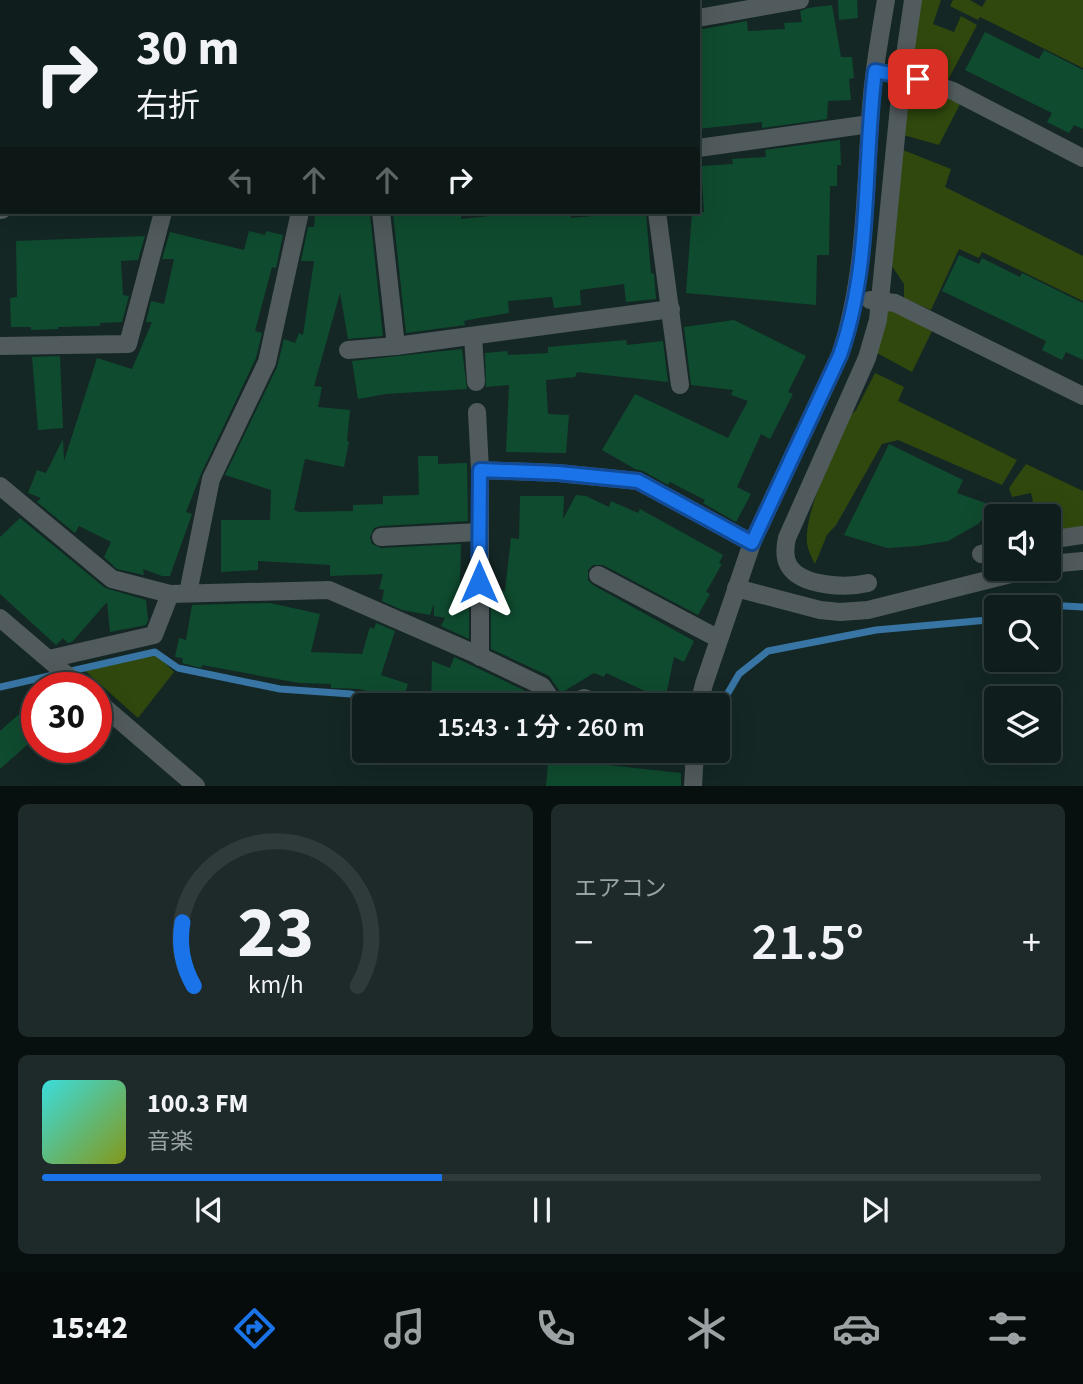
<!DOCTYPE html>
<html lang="ja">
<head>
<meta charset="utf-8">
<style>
	body { margin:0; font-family:"Source Sans 3","Noto Sans JP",sans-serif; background:#1d2a29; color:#f1f3f6; height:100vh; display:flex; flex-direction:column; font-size:26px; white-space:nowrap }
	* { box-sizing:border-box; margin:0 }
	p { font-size:23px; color:#9ba2a3 }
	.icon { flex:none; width:38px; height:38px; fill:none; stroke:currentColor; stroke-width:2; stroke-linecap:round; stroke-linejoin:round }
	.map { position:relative; height:786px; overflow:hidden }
	.side { display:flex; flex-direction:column; gap:18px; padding:18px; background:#08100f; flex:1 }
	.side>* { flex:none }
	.guide { position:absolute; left:0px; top:0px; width:700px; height:214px; box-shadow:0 7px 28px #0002,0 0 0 2px #2f3b3b; background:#0f1d1c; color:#f1f3f6; overflow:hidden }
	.fabs { position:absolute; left:984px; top:504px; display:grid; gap:14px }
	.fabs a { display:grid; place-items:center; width:77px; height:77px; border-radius:7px; background:#0f1d1c; box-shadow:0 7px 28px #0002,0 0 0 2px #2f3b3b; font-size:35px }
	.speed { position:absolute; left:21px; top:672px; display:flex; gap:14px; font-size:35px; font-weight:700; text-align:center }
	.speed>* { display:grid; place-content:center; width:91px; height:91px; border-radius:50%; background:#0f1d1c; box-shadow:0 7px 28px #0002,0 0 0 2px #2f3b3b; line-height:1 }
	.speed .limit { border:10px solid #d22; background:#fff; color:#111 }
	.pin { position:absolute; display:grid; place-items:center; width:60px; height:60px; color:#fff; margin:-30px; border-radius:14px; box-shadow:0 4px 10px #0006 }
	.me { position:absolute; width:77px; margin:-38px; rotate:0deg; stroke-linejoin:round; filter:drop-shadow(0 0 5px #0008) }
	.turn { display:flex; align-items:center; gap:24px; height:147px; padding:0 21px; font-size:32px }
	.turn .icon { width:91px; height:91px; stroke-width:2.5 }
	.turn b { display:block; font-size:49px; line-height:60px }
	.lanes { display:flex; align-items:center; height:66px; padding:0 21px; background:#0003; justify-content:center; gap:35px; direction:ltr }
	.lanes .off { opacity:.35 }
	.big { font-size:52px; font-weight:600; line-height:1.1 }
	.side .widget { flex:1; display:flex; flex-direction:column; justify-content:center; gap:10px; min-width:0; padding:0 24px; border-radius:10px; background:#1d2a29 }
	.side .dial { align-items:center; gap:0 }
	.dial svg { height:182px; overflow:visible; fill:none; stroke:#2f3b3b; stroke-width:7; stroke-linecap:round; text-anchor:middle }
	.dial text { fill:#f1f3f6; stroke:none }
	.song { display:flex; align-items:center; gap:21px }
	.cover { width:84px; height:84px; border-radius:10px; background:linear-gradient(135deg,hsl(180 70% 55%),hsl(70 70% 35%)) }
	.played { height:7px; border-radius:4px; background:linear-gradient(90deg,#1a73e8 40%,#2f3b3b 40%) }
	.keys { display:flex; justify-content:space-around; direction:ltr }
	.heat { display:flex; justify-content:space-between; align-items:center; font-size:38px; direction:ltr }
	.side .tiles { flex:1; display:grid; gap:18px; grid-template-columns:1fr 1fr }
	.widget:last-child { grid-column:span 2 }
	.trip { position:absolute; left:352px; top:693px; width:378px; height:70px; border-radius:7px; background:#0f1d1c; box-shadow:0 7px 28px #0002,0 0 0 2px #2f3b3b; font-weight:600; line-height:70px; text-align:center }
	.menu { display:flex; height:112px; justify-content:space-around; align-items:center; background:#060c0b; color:#9ba2a3 }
	.menu .icon { width:49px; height:49px }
	.menu .active { color:#1a73e8 }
	.menu b { font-size:32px; color:#f1f3f6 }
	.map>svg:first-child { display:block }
	.green { fill:#30480d }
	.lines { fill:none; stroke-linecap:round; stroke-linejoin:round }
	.stream { stroke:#3875a4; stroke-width:7 }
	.building { fill:#0f4b2f }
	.minor { stroke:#515a5c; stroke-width:18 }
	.route-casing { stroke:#114b97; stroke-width:18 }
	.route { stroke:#1a73e8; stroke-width:12 }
</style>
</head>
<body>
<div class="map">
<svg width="1083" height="786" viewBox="0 0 1083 786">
	<rect width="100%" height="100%" fill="#142725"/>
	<g class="green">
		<path d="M921,0H946H941L933,24L954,32L961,16L977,25L948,80L909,66Z"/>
		<path d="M953,0H970L982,7L986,0H1083V68L980,17L978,20L950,6Z"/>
		<path d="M907,83L922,86L960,104L939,145L900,134Z"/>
		<path d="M903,150L951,169L945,187L1083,256V301L982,252L979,258L959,249L931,310L904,298V284L892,266Z"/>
		<path d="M888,308L933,329L912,372L875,352Z"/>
		<path d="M875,373L904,387L898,401L1017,460L1002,485L898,440L882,444L836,525L827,535L815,564C812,557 808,551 807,543C804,511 836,448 849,417L856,410Z"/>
		<path d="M1026,464L1083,491V535L1048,540V516H1036L1031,493L1012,497L1009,488Z"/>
		<path d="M157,655L174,672L138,718L83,669Z"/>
	</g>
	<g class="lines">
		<g class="stream">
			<path d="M1019,607L1028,604L1083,607"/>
			<path d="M0,687L155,652L178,668L280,689L351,694L386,705"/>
			<path d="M718,710L739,674L768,651L876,630L988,620L996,617"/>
			<path d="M588,751L608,760L633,752L657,751"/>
		</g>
	</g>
	<g class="building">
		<path d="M838,0H857L858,18L839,20Z"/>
		<path d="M832,5L841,57H852L854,78L849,79L851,100L828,101L827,119L762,128V122L698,129V30L747,21L748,31L785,29L784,23L802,22L800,11L808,8Z"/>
		<path d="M985,32L1039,59L1044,50L1083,70V129L1074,125L1069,133L1047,122L1052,113L965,70Z"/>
		<path d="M840,140L841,165H837V186H830L829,255H817L816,305L686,293L692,212H704L701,166L733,164L732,159L766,157L765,150Z"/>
		<path d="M396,212H461V219L500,215V212H570L571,218L614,214V212H642V214H646L651,273L654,274L656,299L626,302L624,284L580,290L581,305L554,308L552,297L508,301L509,313L473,319L464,321L465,325L406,333L393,213Z"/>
		<path d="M360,213V214H370L383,336L348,339L340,293L314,386L322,387L318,407L350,410L347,441L349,442L344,467L305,459L294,510L299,512L353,511V505L383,504V496L419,495L418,456H438V464L467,463L468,521L380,526L374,528L370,537L372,544L381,548L461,544L460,583L469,585V639L441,626L445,618L434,616V604L430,615L402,610L382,601L384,590L379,589L383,574L330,576V565L258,561V570L221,572V520H270L271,490L225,475L277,367L284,339L295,343L299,333L303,335L314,261H301L308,227H314L315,214Z"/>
		<path d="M249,231L265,235L266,231L283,235L276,268L272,267L255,331L262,333L256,358L201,474L186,512L192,514L170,576H162L143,569L144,575L117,569L104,557L111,542L79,526L75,533L37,502L41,498L28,493L37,470L46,473L63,439L64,461L97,358L132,369L152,322H146L151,301L164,304L174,259H162L170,232L244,250Z"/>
		<path d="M145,236L138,260L121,261L123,295L129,296L122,322L100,323V326L58,327V329L31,330V327H11L10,298L17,297L16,241Z"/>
		<path d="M959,255L979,264L982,258L1020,277L1022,273L1083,303V360L1066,352L1062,360L1042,350L1046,341L942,291Z"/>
		<path d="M734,320L806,356L788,392L793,394L770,439L761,434L737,487L751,494L736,522L703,503L705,500L670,482L668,485L643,471L635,469L602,450L635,394L728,438L748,401L731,395L733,390L691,385L684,327Z"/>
		<path d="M626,340L627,345L663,341L668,382L577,372L575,377L546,380L548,414L569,415L566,453L506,452L509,385L486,387L485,353L507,351L508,355L548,353V347Z"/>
		<path d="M462,349L467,389L386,394L358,399L352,361Z"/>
		<path d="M60,356L63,428L38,430L32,357Z"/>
		<path d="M889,444L963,480L957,493L994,506L978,524L948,541L917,546L887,548L844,535Z"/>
		<path d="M576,495L586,496L609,507L611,501L638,513L640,509L723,555L719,563L722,564L706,592L710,594L698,615L603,565H593L588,570V580L593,585L694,641L684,662L674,657L665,700L646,696L647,692L606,673L604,677L594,673L561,693L549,676L491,649V589L505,591L511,538L519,539L520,496H564L563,519Z"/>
		<path d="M20,518L105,588L146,600L148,620L146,625L110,632L107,602L72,642L68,643L63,638L56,645L0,594V537Z"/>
		<path d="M270,603L320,614L311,652L362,654L370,627L374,629L376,623L395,631L381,675L408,684L402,703L360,689L331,688V684L299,683L202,665L201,668L182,663L183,658L175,657L179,638L186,640L192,605Z"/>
		<path d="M454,657L534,695L537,698L533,705H431L432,661L450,668Z"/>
		<path d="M27,707L37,718V736L0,769V731Z"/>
		<path d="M549,751H581L580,762L681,773V786H546Z"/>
	</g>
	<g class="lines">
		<g class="minor">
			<path d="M526,0V2"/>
			<path d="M622,0V2"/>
			<path d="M257,2V0"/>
			<path d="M398,2V0"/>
			<path d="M698,18L800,0"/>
			<path d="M875,71L918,79L953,91L1083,158"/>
			<path d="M0,82H2"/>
			<path d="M698,148L870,124"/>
			<path d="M0,210H2"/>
			<path d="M381,212L396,346"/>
			<path d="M657,212L680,385"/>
			<path d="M870,300L895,303L1083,396"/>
			<path d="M473,336L476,382"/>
			<path d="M0,346L128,344L163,212"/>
			<path d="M348,350L396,346L671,309"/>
			<path d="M477,412L480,470V657"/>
			<path d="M480,470L558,473L638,481L752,543"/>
			<path d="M0,486L112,579L170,594L329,590L471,652L542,686L555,705"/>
			<path d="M381,537L479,532"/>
			<path d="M1048,540L1083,535"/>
			<path d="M981,554L996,550"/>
			<path d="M1048,564L1083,561"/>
			<path d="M598,575L719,639"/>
			<path d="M868,583C847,588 802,587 789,566C784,558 785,547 787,538L867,358L878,320L902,76L913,0"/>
			<path d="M736,588L820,610L840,612L868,610L1031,569"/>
			<path d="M188,593L211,479L267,362L300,212"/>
			<path d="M0,618L82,688"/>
			<path d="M49,659L154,635L170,594"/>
			<path d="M96,700L196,786"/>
			<path d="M567,705L584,698L604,705"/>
			<path d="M699,705L704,684L752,543L840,355C865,280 865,200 870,122C872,81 879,41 886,0"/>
			<path d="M693,786L695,751"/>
		</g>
	</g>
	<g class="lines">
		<g class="route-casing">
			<path id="route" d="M479,582L480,470L558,473L638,481L752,543L840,355C872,265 863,165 875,71L918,79"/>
		</g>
		<use href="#route" class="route"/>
	</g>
</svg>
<div class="fabs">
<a><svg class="icon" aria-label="sound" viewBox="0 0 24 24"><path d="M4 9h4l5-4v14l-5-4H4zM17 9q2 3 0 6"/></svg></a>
<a><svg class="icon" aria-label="search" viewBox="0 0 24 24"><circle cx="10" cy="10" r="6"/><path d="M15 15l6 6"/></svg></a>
<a><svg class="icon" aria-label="layers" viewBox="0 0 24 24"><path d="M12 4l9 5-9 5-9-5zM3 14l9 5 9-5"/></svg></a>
</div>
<div class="speed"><div class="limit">30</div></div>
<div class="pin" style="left:918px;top:79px;background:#d93025"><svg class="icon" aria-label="arrive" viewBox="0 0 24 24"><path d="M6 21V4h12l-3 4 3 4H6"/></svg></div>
<svg class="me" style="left:479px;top:582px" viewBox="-20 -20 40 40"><path d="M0-17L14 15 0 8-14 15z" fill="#1a73e8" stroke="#fff" stroke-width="4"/></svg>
<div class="trip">15:43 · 1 分 · 260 m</div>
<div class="guide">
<div class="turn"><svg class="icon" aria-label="right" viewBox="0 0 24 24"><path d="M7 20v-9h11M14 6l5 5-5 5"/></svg><div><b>30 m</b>右折</div></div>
<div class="lanes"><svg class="icon off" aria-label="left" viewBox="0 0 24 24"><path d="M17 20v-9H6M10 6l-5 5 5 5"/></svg><svg class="icon off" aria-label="ahead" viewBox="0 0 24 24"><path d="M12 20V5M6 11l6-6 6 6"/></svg><svg class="icon off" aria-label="ahead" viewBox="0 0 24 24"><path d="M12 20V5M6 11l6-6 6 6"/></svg><svg class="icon" aria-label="right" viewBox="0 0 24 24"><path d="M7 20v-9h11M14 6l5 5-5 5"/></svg></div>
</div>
</div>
<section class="side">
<div class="tiles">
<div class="widget dial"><svg viewBox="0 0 100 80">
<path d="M14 69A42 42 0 1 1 86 69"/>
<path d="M14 69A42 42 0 0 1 9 41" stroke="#1a73e8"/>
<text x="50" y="56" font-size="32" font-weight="700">23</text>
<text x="50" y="72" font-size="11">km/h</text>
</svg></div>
<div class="widget"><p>エアコン</p>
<div class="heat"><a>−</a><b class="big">21.5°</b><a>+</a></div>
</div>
<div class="widget">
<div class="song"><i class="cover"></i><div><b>100.3 FM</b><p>音楽</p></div></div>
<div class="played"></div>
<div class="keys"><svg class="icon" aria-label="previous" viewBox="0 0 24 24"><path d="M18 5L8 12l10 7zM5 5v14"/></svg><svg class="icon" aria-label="pause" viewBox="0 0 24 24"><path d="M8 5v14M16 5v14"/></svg><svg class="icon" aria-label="next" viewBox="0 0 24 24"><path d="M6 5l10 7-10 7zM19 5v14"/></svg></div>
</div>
</div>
</section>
<nav class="menu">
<b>15:42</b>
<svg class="icon active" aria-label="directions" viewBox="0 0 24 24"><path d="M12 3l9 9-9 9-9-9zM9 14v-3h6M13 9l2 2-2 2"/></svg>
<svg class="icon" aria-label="music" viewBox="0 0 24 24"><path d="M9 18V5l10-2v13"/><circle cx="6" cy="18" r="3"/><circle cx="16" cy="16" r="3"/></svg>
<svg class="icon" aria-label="phone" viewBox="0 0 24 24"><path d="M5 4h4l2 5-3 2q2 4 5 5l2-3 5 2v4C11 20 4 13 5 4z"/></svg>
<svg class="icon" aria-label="climate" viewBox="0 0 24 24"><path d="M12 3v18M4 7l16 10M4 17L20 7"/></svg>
<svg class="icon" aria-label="car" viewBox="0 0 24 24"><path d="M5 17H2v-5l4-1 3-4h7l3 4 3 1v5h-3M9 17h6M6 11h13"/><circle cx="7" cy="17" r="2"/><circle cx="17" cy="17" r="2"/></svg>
<svg class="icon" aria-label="filters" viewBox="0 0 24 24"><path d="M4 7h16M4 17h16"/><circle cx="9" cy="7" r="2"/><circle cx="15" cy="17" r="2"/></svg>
</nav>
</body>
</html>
